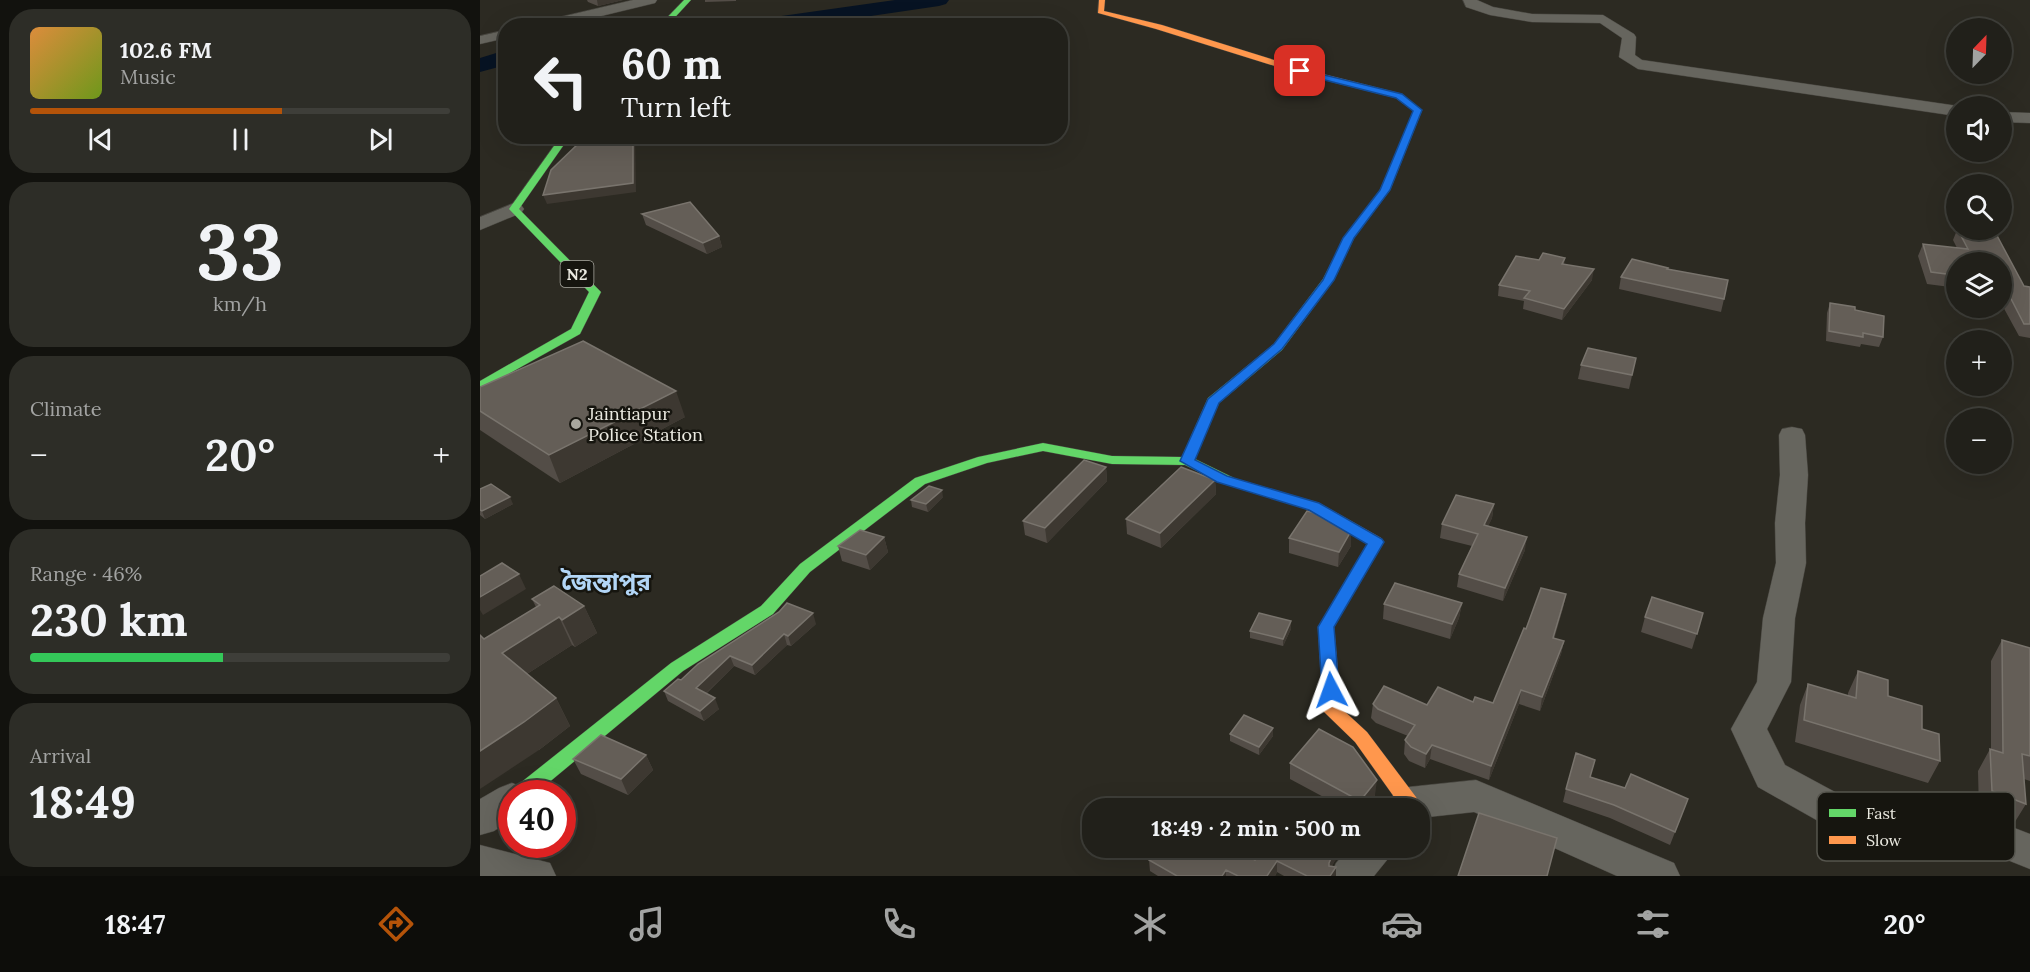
<!DOCTYPE html>
<html lang="en">
<head>
<meta charset="utf-8">
<style>
	body { margin:0; font-family:Lora,"Noto Sans Bengali",serif; background:#2d2d27; color:#f1f3f6; height:100vh; display:flex; flex-direction:column; font-size:22px; white-space:nowrap }
	* { box-sizing:border-box; margin:0 }
	p { font-size:20px; color:#a2a3a2 }
	.icon { flex:none; width:33px; height:33px; fill:none; stroke:currentColor; stroke-width:2; stroke-linecap:round; stroke-linejoin:round }
	.map { position:relative; flex:1; overflow:hidden }
	.sheet { display:flex; flex-direction:column; gap:9px; padding:9px; background:#12120e; width:480px }
	.sheet>* { flex:none }
	.top-card { position:absolute; left:18px; top:18px; width:570px; height:126px; border-radius:24px; box-shadow:0 6px 24px #0002,0 0 0 2px #3e3e39; background:#21201a; color:#f1f3f6; overflow:hidden }
	.needle { width:39px; rotate:23deg }
	.fabs { position:absolute; left:1466px; top:18px; display:grid; gap:12px }
	.fabs a { display:grid; place-items:center; width:66px; height:66px; border-radius:50%; background:#21201a; box-shadow:0 6px 24px #0002,0 0 0 2px #3e3e39; font-size:30px }
	.speed { position:absolute; left:18px; top:780px; display:flex; gap:12px; font-size:30px; font-weight:700; text-align:center }
	.speed>* { display:grid; place-content:center; width:78px; height:78px; border-radius:50%; background:#21201a; box-shadow:0 6px 24px #0002,0 0 0 2px #3e3e39; line-height:1 }
	.speed .limit { border:9px solid #d22; background:#fff; color:#111 }
	.pin { position:absolute; display:grid; place-items:center; width:51px; height:51px; color:#fff; margin:-26px; border-radius:12px; box-shadow:0 3px 9px #0006 }
	.me { position:absolute; width:66px; margin:-33px; rotate:356deg; stroke-linejoin:round; filter:drop-shadow(0 0 4px #0008) }
	.turn { display:flex; align-items:center; gap:21px; height:126px; padding:0 24px; font-size:27px }
	.turn .icon { width:78px; height:78px; stroke-width:2.5 }
	.turn b { display:block; font-size:42px; line-height:51px }
	.big { font-size:45px; font-weight:700; line-height:1.1 }
	.sheet .tile { flex:1; display:flex; flex-direction:column; justify-content:center; gap:9px; min-width:0; padding:0 21px; border-radius:24px; background:#2d2d27 }
	.sheet .dial { align-items:center; gap:0 }
	.dial b { font-size:78px; line-height:1 }
	.song { display:flex; align-items:center; gap:18px }
	.cover { width:72px; height:72px; border-radius:9px; background:linear-gradient(135deg,hsl(30 70% 55%),hsl(80 70% 35%)) }
	.played { height:6px; border-radius:3px; background:linear-gradient(90deg,#b45309 60%,#3e3e39 60%) }
	.keys { display:flex; justify-content:space-around; direction:ltr }
	.heat { display:flex; justify-content:space-between; align-items:center; font-size:33px; direction:ltr }
	.charge { height:9px; border-radius:4px; background:linear-gradient(90deg,#34c759 46%,#3e3e39 0) }
	.trip { position:absolute; left:602px; top:798px; width:348px; height:60px; border-radius:24px; background:#21201a; box-shadow:0 6px 24px #0002,0 0 0 2px #3e3e39; font-weight:700; line-height:60px; text-align:center }
	.tab-bar { display:flex; height:96px; justify-content:space-around; align-items:center; background:#0d0d0a; color:#a2a3a2 }
	.tab-bar .icon { width:42px; height:42px }
	.tab-bar .selected { color:#b45309 }
	.tab-bar b { font-size:27px; color:#f1f3f6 }
	main { display:flex; flex:1; min-height:0 }
	.map>svg:first-child { display:block }
	.lines { fill:none; stroke-linecap:round; stroke-linejoin:round }
	.river { fill:#071323; fill-rule:evenodd }
	.street-casing { stroke:#47453f; stroke-width:1 }
	.fast-casing { stroke:#47453f; stroke-width:1 }
	.slow-casing { stroke:#47453f; stroke-width:1 }
	.street { fill:#66655e; fill-rule:evenodd }
	.fast { fill:#63d668; fill-rule:evenodd }
	.slow { fill:#ff974d; fill-rule:evenodd }
	.wall { fill:#534d47 }
	.shaded-wall { fill:#3d3831 }
	.building { fill:#645e57; stroke:#79746d; stroke-width:1.5 }
	.route { fill:#1a73e8; stroke:#114b97; stroke-width:1.5 }
	.poi-dot { fill:#a8a79e; stroke:#16150f; stroke-width:2 }
	.labels { text-anchor:middle; stroke-width:5; stroke-linejoin:round; paint-order:stroke }
	.shield { fill:#16150f; stroke:#abaaa2; stroke-width:1.5 }
	.shield-label { font-size:16px; font-weight:bold; fill:#ebeae1 }
	.poi-label { font-size:18px; fill:#ebeae1; stroke:#16150f; text-anchor:start }
	.district-label { font-size:24px; font-weight:bold; fill:#b2d6f7; stroke:#16150f }
	.key { fill:#16150f; stroke:#56554e; stroke-width:1.5 }
	.key-label { font-size:16px; fill:#ebeae1 }
</style>
</head>
<body>
<main>
<section class="sheet">
<div class="tile">
<div class="song"><i class="cover"></i><div><b>102.6 FM</b><p>Music</p></div></div>
<div class="played"></div>
<div class="keys"><svg class="icon" aria-label="previous" viewBox="0 0 24 24"><path d="M18 5L8 12l10 7zM5 5v14"/></svg><svg class="icon" aria-label="pause" viewBox="0 0 24 24"><path d="M8 5v14M16 5v14"/></svg><svg class="icon" aria-label="next" viewBox="0 0 24 24"><path d="M6 5l10 7-10 7zM19 5v14"/></svg></div>
</div>
<div class="tile dial"><b>33</b><p>km/h</p></div>
<div class="tile"><p>Climate</p>
<div class="heat"><a>−</a><b class="big">20°</b><a>+</a></div>
</div>
<div class="tile"><p>Range · 46%</p><b class="big">230 km</b><div class="charge"></div></div>
<div class="tile"><p>Arrival</p><b class="big">18:49</b></div>
</section>
<div class="map">
<svg width="1550" height="876" viewBox="0 0 1550 876">
	<rect width="100%" height="100%" fill="#2c2a22"/>
	<g class="lines">
		<g class="river">
			<path d="M415,0H469L466,4L459,6L323,26H264L266,21L274,20Z"/>
			<path d="M26,50V65L0,72V58Z"/>
		</g>
		<g class="street-casing">
			<g id="street">
				<path d="M153,0H177L175,3L80,26H53L55,23Z"/>
				<path d="M983,0H997L1013,7L1052,14L1123,15L1154,34L1156,37L1155,55L1162,60L1478,106H1476V116L1158,69L1139,57L1142,38L1120,23L1052,22L1010,15L986,7Z"/>
				<path d="M26,30V38L0,44V36Z"/>
				<path d="M1521,112L1550,113V123L1521,122Z"/>
				<path d="M34,203L41,205L44,209L41,213L0,230V217Z"/>
				<path d="M1312,427L1322,429L1325,435L1328,475L1325,523L1326,563L1315,618L1311,682L1287,729L1305,765L1403,818L1461,800L1550,834V869L1460,833L1400,853L1386,848L1278,787L1251,729L1277,682L1283,618L1296,563L1295,523L1300,475L1299,435L1302,429Z"/>
				<path d="M996,780L1194,863L1200,876H1137L994,812L939,818V808H905L915,792L929,787Z"/>
				<path d="M32,783L45,788L48,794H32V819L14,831L0,835V799L19,788Z"/>
				<path d="M0,845L70,863L76,876H0Z"/>
				<path d="M869,848H913L907,860L894,876H850L856,863Z"/>
			</g>
		</g>
		<g class="fast-casing">
			<g id="fast">
				<path d="M204,0H211L187,26H179Z"/>
				<path d="M930,101L942,110L910,190L874,238L854,280L802,350L739,403L715,459L754,478L756,481L754,484H744L705,465L632,464L563,451L507,463L445,484L330,572L293,614L203,671L55,794H32L34,788L191,663L281,606L320,564L435,478L498,457L563,443L632,456L702,457L728,398L794,344L843,279L864,238L900,190L934,111L926,104Z"/>
				<path d="M81,136H90L39,209L121,292L100,334L0,390V381L91,329L109,292L29,209Z"/>
			</g>
		</g>
		<g class="slow-casing">
			<g id="slow">
				<path d="M619,0H625L624,11L682,25L823,69L922,94L934,104L927,106L916,98L817,73L676,29L618,13Z"/>
				<path d="M749,477L839,503L901,538L904,542L854,627L861,708L887,732L936,797L939,803L936,808H922L875,742L843,711L838,627L887,544L829,509L744,484L742,481L744,478Z"/>
			</g>
		</g>
		<use href="#street" class="street"/>
		<use href="#fast" class="fast"/>
		<use href="#slow" class="slow"/>
	</g>
	<g class="wall">
		<path d="M107,0H143L118,6L108,2Z"/>
		<path d="M225,0H256V1L225,2Z"/>
		<path d="M162,214L239,236L242,247L227,254L166,225Z"/>
		<path d="M1477,230L1515,232L1544,286L1550,287V338L1539,336L1521,303V262H1476V296L1471,295L1470,287L1447,284L1438,256L1443,244L1477,248L1473,240Z"/>
		<path d="M1085,258L1084,264L1112,280L1082,320L1043,309L1044,301L1018,296L1019,285Z"/>
		<path d="M1188,269L1244,299L1241,312L1139,289L1141,277Z"/>
		<path d="M1350,303L1375,310L1403,337L1399,347L1381,344L1380,347L1346,341L1347,313Z"/>
		<path d="M1156,358L1149,389L1098,379L1101,365Z"/>
		<path d="M0,387L205,417L80,483L0,430Z"/>
		<path d="M626,467L627,481L567,543L545,535L543,521Z"/>
		<path d="M735,480L736,494L681,548L647,534L646,519Z"/>
		<path d="M0,489L33,504L5,519L0,515Z"/>
		<path d="M463,497L448,512L432,507L431,500Z"/>
		<path d="M1014,504L1012,518L1008,526L1045,550L1023,601L977,587L979,574L992,546L960,538L962,524Z"/>
		<path d="M871,531V546L858,567L809,553V538Z"/>
		<path d="M404,537L408,552L390,570L362,561L358,546Z"/>
		<path d="M1086,594L1083,608L1074,638L1084,641L1081,654L1060,711L1039,704L1009,780L950,759L945,768L929,761L924,754L925,740L928,736L896,723L891,718L893,704L947,705L993,702L1013,703L1046,629Z"/>
		<path d="M52,599L104,606L117,633L95,647L92,645L47,674L76,698L90,726L59,750L4,639L56,607Z"/>
		<path d="M982,603L979,618L970,639L903,619L904,604Z"/>
		<path d="M1223,613L1212,649L1161,632L1165,617Z"/>
		<path d="M336,624L311,646L307,645L275,675L254,666L226,694L239,709L224,721L188,701L184,691L201,680L218,664Z"/>
		<path d="M811,629L803,646L770,638V631Z"/>
		<path d="M1522,640L1550,648V781L1544,779L1546,804L1533,825L1499,812L1498,771L1510,749L1511,750V661Z"/>
		<path d="M1378,671L1408,696L1442,729L1460,761L1448,783L1315,742L1320,705L1328,684L1368,696V693Z"/>
		<path d="M793,728V736L779,755L750,741V734Z"/>
		<path d="M166,755L173,770L148,795L101,774L93,759Z"/>
		<path d="M810,763L895,795L885,808H864L810,779Z"/>
		<path d="M1111,777L1145,788L1208,799L1190,845L1130,818L1083,802L1086,789Z"/>
		<path d="M784,848H863L862,852L854,862L852,866L856,867V876H804L797,872L795,876H678L670,871L669,860L691,851L775,860Z"/>
	</g>
	<g class="shaded-wall">
		<path d="M117,0H143L118,6Z"/>
		<path d="M153,136H155L156,192L67,204L63,195Z"/>
		<path d="M239,236L242,247L227,254L223,243Z"/>
		<path d="M1114,269L1112,280L1082,320L1084,309Z"/>
		<path d="M196,391L205,417L80,483L69,455Z"/>
		<path d="M626,467L627,481L567,543L565,528Z"/>
		<path d="M735,480L736,494L681,548L680,533Z"/>
		<path d="M462,490L463,497L448,512L446,504Z"/>
		<path d="M30,497L33,504L5,519L2,511Z"/>
		<path d="M1014,504L1012,518L1002,539L1004,525Z"/>
		<path d="M871,531V546L858,567L859,552Z"/>
		<path d="M404,537L408,552L390,570L386,555Z"/>
		<path d="M1047,537L1045,550L1023,601L1025,588Z"/>
		<path d="M39,574L46,589L3,615L0,610V597Z"/>
		<path d="M1086,594L1083,608L1071,651L1073,638Z"/>
		<path d="M982,603L979,618L970,639L972,624Z"/>
		<path d="M104,606L117,633L95,647L82,620Z"/>
		<path d="M333,613L336,624L311,646L308,636Z"/>
		<path d="M79,617L92,645L36,681L22,653Z"/>
		<path d="M811,621V629L803,646V639Z"/>
		<path d="M304,634L307,645L275,675L272,665Z"/>
		<path d="M1084,641L1081,654L1060,711L1062,697Z"/>
		<path d="M250,656L254,666L220,699L216,688Z"/>
		<path d="M1041,690L1039,704L1009,780L1011,766Z"/>
		<path d="M76,698L90,726L59,750L0,789V751Z"/>
		<path d="M235,698L239,709L224,721L220,711Z"/>
		<path d="M793,728V736L779,755V747Z"/>
		<path d="M952,745L950,759L945,768L946,754Z"/>
		<path d="M166,755L173,770L148,795L141,779Z"/>
		<path d="M897,780L895,795L885,808H880V801Z"/>
		<path d="M857,848H863L862,852L854,862L848,875L849,863L855,850Z"/>
		<path d="M797,861V872L795,876H787Z"/>
		<path d="M856,867V876H850Z"/>
		<path d="M746,870V876H742Z"/>
	</g>
	<g class="building">
		<path d="M109,136H153V183L63,195L71,170L98,144L104,142Z"/>
		<path d="M210,202L239,236L223,243L162,214Z"/>
		<path d="M1478,230L1515,232L1544,286L1550,287V324H1544L1527,291L1521,290V262H1476V283L1474,275L1451,272L1443,244L1488,249Z"/>
		<path d="M1063,253L1085,258L1082,264L1114,269L1084,309L1044,298L1050,291L1019,285L1036,256L1059,260Z"/>
		<path d="M1152,259L1188,268L1187,269L1248,280L1244,299L1141,277Z"/>
		<path d="M1350,303L1375,307V310L1404,316L1403,337L1383,333V337L1349,331Z"/>
		<path d="M103,341L196,391L69,455L0,411V387Z"/>
		<path d="M1108,348L1156,358L1152,375L1101,365Z"/>
		<path d="M604,460L626,467L565,528L543,521Z"/>
		<path d="M701,467L735,480L680,533L646,519Z"/>
		<path d="M11,484L30,497L2,511L0,510V489Z"/>
		<path d="M449,486L462,490L446,504L431,500Z"/>
		<path d="M976,495L1014,504L1004,525L1047,537L1025,588L979,574L998,534L962,524Z"/>
		<path d="M827,511L844,515L871,531L859,552L809,538Z"/>
		<path d="M380,530L404,537L386,555L358,546Z"/>
		<path d="M22,563L39,574L0,597V576Z"/>
		<path d="M915,583L982,603L972,624L904,604Z"/>
		<path d="M74,586L104,606L82,620L79,617L22,653L76,698L44,722L0,751V635L4,639L60,605L52,599Z"/>
		<path d="M1061,588L1086,594L1073,638L1084,641L1062,697L1041,690L1011,766L952,745L946,754L931,747L925,740L935,725L898,709L893,704L904,686L947,705L958,687L993,702L995,697L1013,703L1044,628L1046,629Z"/>
		<path d="M1172,597L1223,613L1217,634L1165,617Z"/>
		<path d="M307,603L333,613L308,636L304,634L272,665L250,656L216,688L235,698L220,711L184,691L198,679L201,680L218,664L299,612Z"/>
		<path d="M779,613L811,621L803,639L770,631Z"/>
		<path d="M1522,640L1550,648V756L1542,754L1546,804L1512,791L1510,749L1523,753Z"/>
		<path d="M1378,671L1408,680V696L1442,706V729L1459,734L1460,761L1324,720L1328,684L1376,698Z"/>
		<path d="M764,715L793,728L779,747L750,734Z"/>
		<path d="M839,729L873,747L897,780L880,801L810,763Z"/>
		<path d="M121,735L166,755L141,779L93,759Z"/>
		<path d="M1096,753L1115,760L1110,777L1145,788L1151,774L1208,799L1195,832L1134,805L1086,789Z"/>
		<path d="M999,813L1077,838L1067,876H978Z"/>
		<path d="M679,848H685L691,851L693,848H751L775,860L784,848H857L855,850L849,863V866L856,867L850,876H827L797,861L787,876H758L746,870L742,876H697L669,860Z"/>
	</g>
	<path class="route" d="M820,69L922,94L942,110L910,190L874,238L854,280L802,349L739,403L715,460L747,476L839,503L902,539L904,542L854,627L859,690L857,695L851,697L844,695L842,690L838,627L887,544L829,510L737,482L700,461L728,399L794,344L843,280L863,238L900,190L933,111L916,98L817,73L816,71Z"/>
	<circle class="poi-dot" cx="96" cy="424" r="6"/>
	<g class="labels">
		<rect class="shield" x="80.5" y="261" width="33" height="26" rx="4.5"/>
		<g class="shield-label">
			<text x="97" y="280">N2</text>
		</g>
		<g class="poi-label">
			<text x="108" y="420">Jaintiapur<tspan x="108" dy="21">Police Station</tspan></text>
		</g>
		<g class="district-label">
			<text x="126" y="590">জৈন্তাপুর</text>
		</g>
	</g>
	<rect x="1337" y="792" width="198" height="69" rx="9" class="key"/>
	<rect x="1349" y="809" width="27" height="8" fill="#63d668"/>
	<rect x="1349" y="836" width="27" height="8" fill="#ff974d"/>
	<g class="key-label">
		<text x="1386" y="819">Fast</text>
		<text x="1386" y="846">Slow</text>
	</g>
</svg>
<div class="fabs">
<a><svg class="needle" viewBox="-14 -14 28 28"><path d="M0-13l5 13h-10z" fill="#e53935"/><path d="M0 13l5-13h-10z" fill="#a2a3a2"/></svg></a>
<a><svg class="icon" aria-label="sound" viewBox="0 0 24 24"><path d="M4 9h4l5-4v14l-5-4H4zM17 9q2 3 0 6"/></svg></a>
<a><svg class="icon" aria-label="search" viewBox="0 0 24 24"><circle cx="10" cy="10" r="6"/><path d="M15 15l6 6"/></svg></a>
<a><svg class="icon" aria-label="layers" viewBox="0 0 24 24"><path d="M12 4l9 5-9 5-9-5zM3 14l9 5 9-5"/></svg></a>
<a>+</a>
<a>−</a>
</div>
<div class="speed"><div class="limit">40</div></div>
<div class="pin" style="left:820px;top:71px;background:#d93025"><svg class="icon" aria-label="arrive" viewBox="0 0 24 24"><path d="M6 21V4h12l-3 4 3 4H6"/></svg></div>
<svg class="me" style="left:851px;top:690px" viewBox="-20 -20 40 40"><path d="M0-17L14 15 0 8-14 15z" fill="#1a73e8" stroke="#fff" stroke-width="4"/></svg>
<div class="trip">18:49 · 2 min · 500 m</div>
<div class="top-card">
<div class="turn"><svg class="icon" aria-label="left" viewBox="0 0 24 24"><path d="M17 20v-9H6M10 6l-5 5 5 5"/></svg><div><b>60 m</b>Turn left</div></div>
</div>
</div>
</main>
<nav class="tab-bar">
<b>18:47</b>
<svg class="icon selected" aria-label="directions" viewBox="0 0 24 24"><path d="M12 3l9 9-9 9-9-9zM9 14v-3h6M13 9l2 2-2 2"/></svg>
<svg class="icon" aria-label="music" viewBox="0 0 24 24"><path d="M9 18V5l10-2v13"/><circle cx="6" cy="18" r="3"/><circle cx="16" cy="16" r="3"/></svg>
<svg class="icon" aria-label="phone" viewBox="0 0 24 24"><path d="M5 4h4l2 5-3 2q2 4 5 5l2-3 5 2v4C11 20 4 13 5 4z"/></svg>
<svg class="icon" aria-label="climate" viewBox="0 0 24 24"><path d="M12 3v18M4 7l16 10M4 17L20 7"/></svg>
<svg class="icon" aria-label="car" viewBox="0 0 24 24"><path d="M5 17H2v-5l4-1 3-4h7l3 4 3 1v5h-3M9 17h6M6 11h13"/><circle cx="7" cy="17" r="2"/><circle cx="17" cy="17" r="2"/></svg>
<svg class="icon" aria-label="filters" viewBox="0 0 24 24"><path d="M4 7h16M4 17h16"/><circle cx="9" cy="7" r="2"/><circle cx="15" cy="17" r="2"/></svg>
<b>20°</b>
</nav>
</body>
</html>
